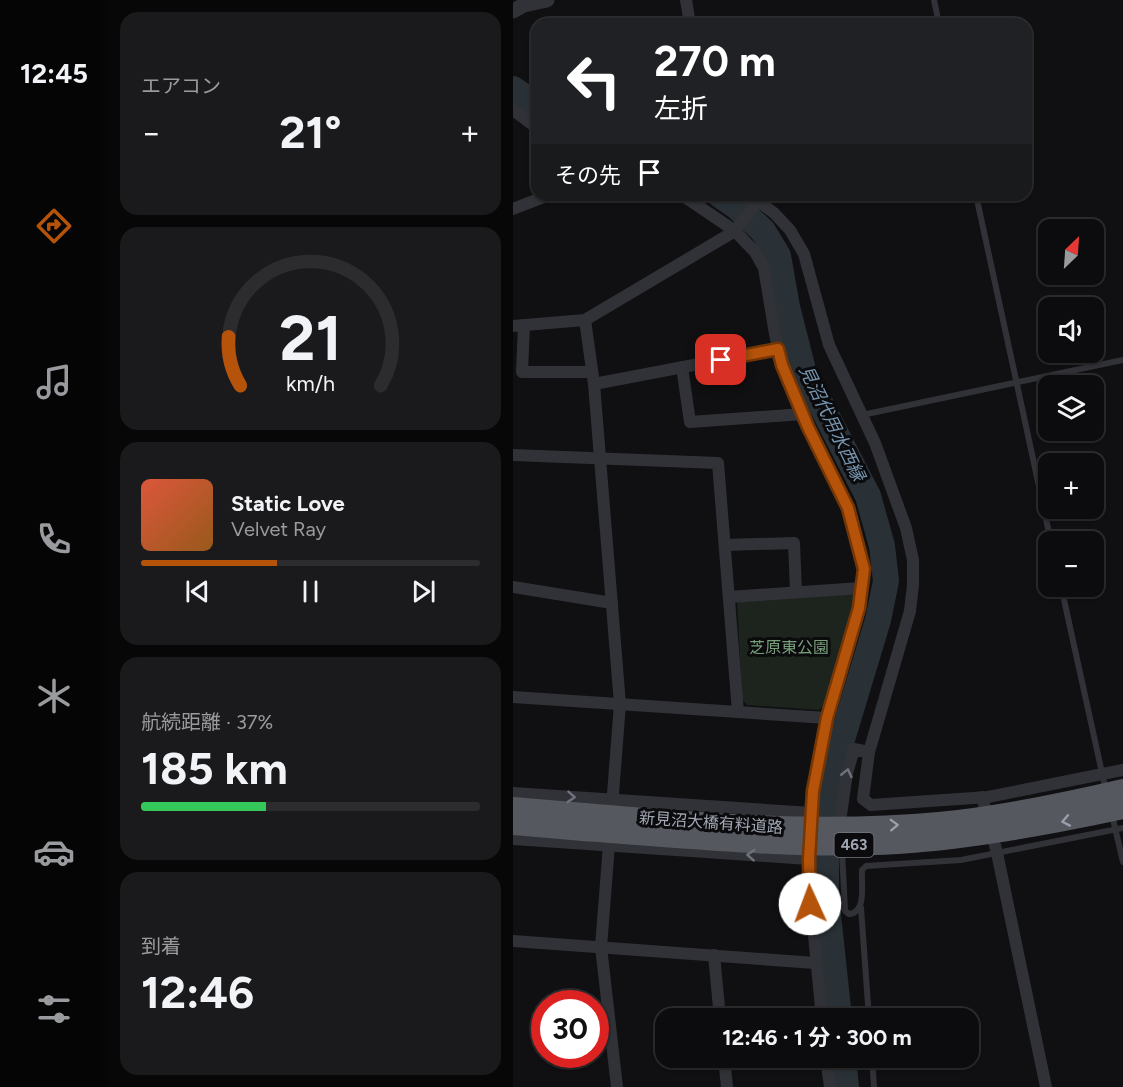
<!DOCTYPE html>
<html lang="ja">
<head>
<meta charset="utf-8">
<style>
	body { margin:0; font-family:Figtree,"Noto Sans JP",sans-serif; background:#1a1a1c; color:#f1f3f6; height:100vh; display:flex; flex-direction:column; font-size:22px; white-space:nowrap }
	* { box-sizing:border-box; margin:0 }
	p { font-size:20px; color:#9a9b9e }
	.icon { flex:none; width:33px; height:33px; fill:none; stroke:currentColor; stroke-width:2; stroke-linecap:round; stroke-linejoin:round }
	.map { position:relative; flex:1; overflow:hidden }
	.panel { display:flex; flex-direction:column; gap:12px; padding:12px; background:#070708; width:405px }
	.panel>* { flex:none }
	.hud { position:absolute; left:18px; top:18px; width:501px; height:183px; border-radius:18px; box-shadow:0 2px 4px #0004,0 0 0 2px #2c2c2e; background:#202124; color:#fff; overflow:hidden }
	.needle { width:39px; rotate:25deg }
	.buttons { position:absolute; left:525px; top:219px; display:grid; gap:12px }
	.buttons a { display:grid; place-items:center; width:66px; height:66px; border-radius:12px; background:#0c0c0e; box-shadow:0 2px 4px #0004,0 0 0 2px #2c2c2e; font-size:30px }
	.speed { position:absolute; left:18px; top:990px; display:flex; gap:12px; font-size:30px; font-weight:700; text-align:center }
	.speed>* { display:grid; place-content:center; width:78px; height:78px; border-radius:50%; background:#0c0c0e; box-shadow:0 2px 4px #0004,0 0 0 2px #2c2c2e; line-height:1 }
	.speed .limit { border:9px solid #d22; background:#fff; color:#111 }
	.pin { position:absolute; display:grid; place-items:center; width:51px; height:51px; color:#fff; margin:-26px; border-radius:12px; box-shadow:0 3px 9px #0006 }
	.me { position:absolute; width:66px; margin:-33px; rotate:358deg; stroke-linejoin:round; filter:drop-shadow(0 0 4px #0008) }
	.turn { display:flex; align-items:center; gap:21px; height:126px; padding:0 24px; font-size:27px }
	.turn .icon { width:78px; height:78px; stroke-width:2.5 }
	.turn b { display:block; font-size:42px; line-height:51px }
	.then { display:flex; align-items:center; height:57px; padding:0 24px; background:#0003; gap:12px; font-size:22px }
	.big { font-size:45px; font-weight:700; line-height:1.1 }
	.panel .tile { flex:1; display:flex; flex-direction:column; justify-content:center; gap:9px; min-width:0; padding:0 21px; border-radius:18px; background:#1a1a1c }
	.panel .dial { align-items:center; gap:0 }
	.dial svg { height:156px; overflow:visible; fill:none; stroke:#2c2c2e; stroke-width:7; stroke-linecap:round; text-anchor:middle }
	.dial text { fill:#f1f3f6; stroke:none }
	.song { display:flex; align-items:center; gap:18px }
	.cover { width:72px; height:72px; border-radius:9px; background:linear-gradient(135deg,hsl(10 70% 55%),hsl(30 70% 35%)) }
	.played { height:6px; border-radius:3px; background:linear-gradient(90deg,#b45309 40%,#2c2c2e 40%) }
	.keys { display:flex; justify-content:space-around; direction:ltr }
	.heat { display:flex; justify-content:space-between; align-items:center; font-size:33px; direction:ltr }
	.charge { height:9px; border-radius:4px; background:linear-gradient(90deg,#34c759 37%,#2c2c2e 0) }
	.trip { position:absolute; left:142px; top:1008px; width:324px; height:60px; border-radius:18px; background:#0c0c0e; box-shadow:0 2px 4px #0004,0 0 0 2px #2c2c2e; font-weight:700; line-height:60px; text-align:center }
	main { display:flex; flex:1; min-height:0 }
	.tabs { display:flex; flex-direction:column; width:108px; justify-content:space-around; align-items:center; background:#050506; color:#9a9b9e }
	.tabs .icon { width:42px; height:42px }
	.tabs .current { color:#b45309 }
	.tabs b { font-size:27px; color:#f1f3f6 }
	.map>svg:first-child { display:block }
	.green { fill:#1d241d }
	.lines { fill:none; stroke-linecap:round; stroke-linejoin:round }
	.river { stroke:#293137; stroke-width:26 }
	.service { stroke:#313237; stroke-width:6 }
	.minor { stroke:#313237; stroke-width:12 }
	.tertiary { stroke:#313237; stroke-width:15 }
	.trunk { stroke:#55585f; stroke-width:20 }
	.trunk-bridge { stroke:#55585f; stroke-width:20 }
	.oneway { stroke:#6f727b }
	.oneway2 { stroke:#999fab }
	.route-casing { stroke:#753606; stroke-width:15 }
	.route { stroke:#b45309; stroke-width:10 }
	.labels { text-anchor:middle; stroke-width:6; stroke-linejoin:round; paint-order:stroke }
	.shield { fill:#0b0b0d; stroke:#747881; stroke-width:1.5 }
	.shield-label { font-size:15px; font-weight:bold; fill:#a1a7b3 }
	.park-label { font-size:16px; fill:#789e7a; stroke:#0b0b0d }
	.street-label { font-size:16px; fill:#a1a7b3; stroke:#0b0b0d }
	.water-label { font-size:18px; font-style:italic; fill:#7795af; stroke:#0b0b0d }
</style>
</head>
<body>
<main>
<nav class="tabs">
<b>12:45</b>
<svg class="icon current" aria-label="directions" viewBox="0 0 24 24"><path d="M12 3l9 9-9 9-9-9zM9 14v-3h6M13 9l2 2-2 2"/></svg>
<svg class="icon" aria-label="music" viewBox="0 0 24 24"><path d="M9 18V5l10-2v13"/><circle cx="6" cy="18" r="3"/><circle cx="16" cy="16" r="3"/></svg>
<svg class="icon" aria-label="phone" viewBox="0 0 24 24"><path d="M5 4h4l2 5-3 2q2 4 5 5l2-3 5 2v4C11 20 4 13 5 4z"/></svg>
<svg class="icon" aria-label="climate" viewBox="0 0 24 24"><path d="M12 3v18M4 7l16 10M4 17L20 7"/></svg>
<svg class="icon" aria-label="car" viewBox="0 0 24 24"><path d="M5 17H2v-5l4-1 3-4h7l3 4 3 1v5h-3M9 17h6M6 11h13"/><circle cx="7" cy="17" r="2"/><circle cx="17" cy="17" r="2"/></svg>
<svg class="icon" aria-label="filters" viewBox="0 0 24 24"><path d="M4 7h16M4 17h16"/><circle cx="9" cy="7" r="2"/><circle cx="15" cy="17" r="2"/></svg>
</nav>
<section class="panel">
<div class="tile"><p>エアコン</p>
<div class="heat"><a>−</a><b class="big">21°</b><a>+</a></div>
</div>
<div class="tile dial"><svg viewBox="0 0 100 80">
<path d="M14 69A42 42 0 1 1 86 69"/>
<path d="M14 69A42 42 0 0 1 8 44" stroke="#b45309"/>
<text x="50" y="56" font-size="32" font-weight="700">21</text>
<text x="50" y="72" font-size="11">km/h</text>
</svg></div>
<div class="tile">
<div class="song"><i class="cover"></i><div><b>Static Love</b><p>Velvet Ray</p></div></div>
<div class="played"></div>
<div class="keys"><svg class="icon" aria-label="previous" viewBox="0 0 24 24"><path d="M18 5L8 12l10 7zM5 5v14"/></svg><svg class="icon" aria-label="pause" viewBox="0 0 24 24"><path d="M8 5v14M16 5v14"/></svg><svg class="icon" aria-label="next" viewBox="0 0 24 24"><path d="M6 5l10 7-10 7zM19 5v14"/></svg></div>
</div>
<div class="tile"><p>航続距離 · 37%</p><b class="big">185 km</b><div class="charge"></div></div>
<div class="tile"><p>到着</p><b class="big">12:46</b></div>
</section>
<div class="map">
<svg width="610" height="1087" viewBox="0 0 610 1087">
	<rect width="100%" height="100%" fill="#101012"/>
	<path class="green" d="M345,593L311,705L306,710L234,705L229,699L224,599Z"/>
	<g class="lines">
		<g class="river">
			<path d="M0,89L24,105"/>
			<path d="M207,195L223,206L250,231L265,256L274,307L290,370L355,496L369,546L373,581L365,620L324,756L315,811"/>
			<path d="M313,858V896L326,1018"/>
			<path d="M330,1058L333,1087"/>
		</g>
		<g class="service">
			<path d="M421,0L426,24"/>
			<path d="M463,195L538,542"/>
			<path d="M349,415L610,360"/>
			<path d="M548,586L593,791"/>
			<path d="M599,815L610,862"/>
			<path d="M327,850L329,851L332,911L336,914C354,913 348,883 349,870L353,866L448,860L610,828"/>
			<path d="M348,908L356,1018"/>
			<path d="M359,1058L361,1087"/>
		</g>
		<g class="minor">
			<path d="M173,0L177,24"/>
			<path d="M0,110L24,128"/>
			<path d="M169,195L222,231L242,252L251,268L262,334L269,365L295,427L335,508L350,569L346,608L314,718L300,791L296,884L309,1018"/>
			<path d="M245,201L261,213L277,230L291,254L316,345L362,443L393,528L400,560V585L397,611L356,752"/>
			<path d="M0,209L36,195"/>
			<path d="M72,320L81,384L107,704L88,947L104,1087"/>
			<path d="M11,325L9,372H79"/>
			<path d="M0,326L72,320L222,231L245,201L241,195"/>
			<path d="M169,367L177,422L290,414"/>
			<path d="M81,384L265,349"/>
			<path d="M0,455L205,463L225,712"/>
			<path d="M212,545L281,543L283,592"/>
			<path d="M0,587L99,603"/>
			<path d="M216,597L348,588"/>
			<path d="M0,697L314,718"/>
			<path d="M0,793L299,813"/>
			<path d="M469,797L484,853L533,1087"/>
			<path d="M317,824L327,822L334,773L341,749L356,752L350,799L358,805L475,797L610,770"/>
			<path d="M0,839L296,859"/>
			<path d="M0,941L302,963"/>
			<path d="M201,955L207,1018"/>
			<path d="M211,1058L214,1087"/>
			<path d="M313,1058L317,1087"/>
		</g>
		<path class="tertiary" d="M0,11L11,5L34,0"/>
		<g class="trunk">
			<path d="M0,807L71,813"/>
			<path d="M0,825L70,831"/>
		</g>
		<g class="trunk-bridge">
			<path d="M71,813C189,823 308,833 426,822C488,816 550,803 610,789"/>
			<path d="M70,831C173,838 282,850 385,844C461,839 536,825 610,809"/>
		</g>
	</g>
	<defs><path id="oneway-chevron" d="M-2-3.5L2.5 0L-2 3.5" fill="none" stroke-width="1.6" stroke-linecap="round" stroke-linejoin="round" transform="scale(1.5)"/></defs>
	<g class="oneway">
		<use href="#oneway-chevron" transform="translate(334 773) rotate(-77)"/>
		<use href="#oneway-chevron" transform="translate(58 797) rotate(4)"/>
		<use href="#oneway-chevron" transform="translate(238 855) rotate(-176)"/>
	</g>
	<g class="oneway2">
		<use href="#oneway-chevron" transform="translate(553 821) rotate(169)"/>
		<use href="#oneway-chevron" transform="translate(381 825) rotate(-2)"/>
	</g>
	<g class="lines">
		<g class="route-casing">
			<path id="route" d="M208,360L265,349L269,365L295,427L335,508L351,569L346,608L314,718L300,791L296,859L297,904"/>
		</g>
		<use href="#route" class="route"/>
	</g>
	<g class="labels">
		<rect class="shield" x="321.5" y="833" width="39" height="24" rx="4.5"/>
		<g class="shield-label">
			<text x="341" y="850">463</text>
		</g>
		<g class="park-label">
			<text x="276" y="653">芝原東公園</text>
		</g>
		<g class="street-label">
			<text transform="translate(198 822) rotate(4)" y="6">新見沼大橋有料道路</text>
		</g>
		<g class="water-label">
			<text transform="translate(319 423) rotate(64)" y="6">見沼代用水西縁</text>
		</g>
	</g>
</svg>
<div class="buttons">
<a><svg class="needle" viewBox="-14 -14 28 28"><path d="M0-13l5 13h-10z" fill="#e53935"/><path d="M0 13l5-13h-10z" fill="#9a9b9e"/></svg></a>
<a><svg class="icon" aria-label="sound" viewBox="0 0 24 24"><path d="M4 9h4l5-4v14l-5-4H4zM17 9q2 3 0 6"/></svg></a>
<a><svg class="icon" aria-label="layers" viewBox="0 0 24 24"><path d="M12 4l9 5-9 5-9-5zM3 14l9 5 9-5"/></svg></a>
<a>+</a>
<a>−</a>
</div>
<div class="speed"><div class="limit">30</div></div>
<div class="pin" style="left:208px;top:360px;background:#d93025"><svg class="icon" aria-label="arrive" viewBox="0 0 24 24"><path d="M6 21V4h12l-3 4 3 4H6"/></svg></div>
<svg class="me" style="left:297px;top:904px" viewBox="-20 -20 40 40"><circle r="19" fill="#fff"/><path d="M0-13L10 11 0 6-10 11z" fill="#b45309"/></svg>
<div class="trip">12:46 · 1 分 · 300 m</div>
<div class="hud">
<div class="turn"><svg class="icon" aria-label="left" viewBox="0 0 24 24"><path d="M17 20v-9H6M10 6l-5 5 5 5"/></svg><div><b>270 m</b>左折</div></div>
<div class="then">その先<svg class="icon" aria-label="arrive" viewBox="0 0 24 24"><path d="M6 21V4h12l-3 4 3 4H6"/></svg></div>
</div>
</div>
</main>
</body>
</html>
